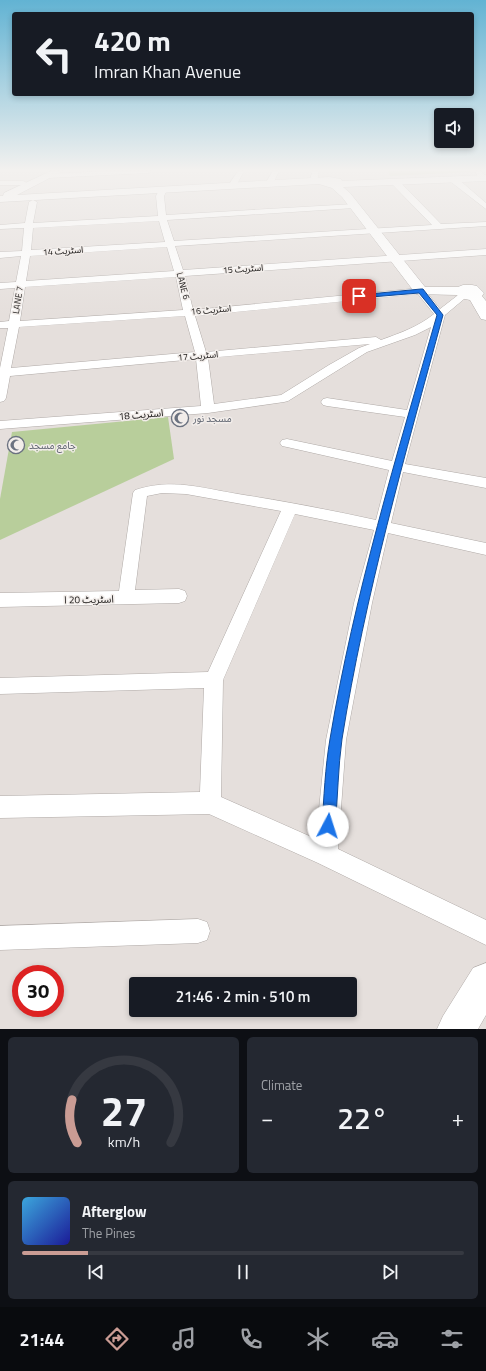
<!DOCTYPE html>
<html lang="en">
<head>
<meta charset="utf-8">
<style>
	body { margin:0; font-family:"Titillium Web","Noto Sans Arabic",sans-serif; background:#242831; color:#f1f3f6; height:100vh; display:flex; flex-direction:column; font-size:15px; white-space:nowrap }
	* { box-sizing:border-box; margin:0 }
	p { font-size:13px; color:#9ea1a6 }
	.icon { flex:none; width:22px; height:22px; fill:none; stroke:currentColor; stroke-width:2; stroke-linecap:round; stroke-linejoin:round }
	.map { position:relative; height:1029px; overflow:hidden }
	.panel { display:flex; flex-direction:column; gap:8px; padding:8px; background:#0d0f14; flex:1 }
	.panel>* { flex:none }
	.guide { position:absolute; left:12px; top:12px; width:462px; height:84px; border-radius:4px; box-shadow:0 2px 6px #0003; background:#171b24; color:#f1f3f6; overflow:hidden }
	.fabs { position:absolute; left:434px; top:108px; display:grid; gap:8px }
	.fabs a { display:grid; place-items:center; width:40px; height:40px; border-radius:4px; background:#171b24; box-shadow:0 2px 6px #0003; font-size:20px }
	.speed { position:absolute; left:12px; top:965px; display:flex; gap:8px; font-size:20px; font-weight:700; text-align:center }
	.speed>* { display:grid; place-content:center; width:52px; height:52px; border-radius:50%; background:#171b24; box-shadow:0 2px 6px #0003; line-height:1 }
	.speed .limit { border:6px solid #d22; background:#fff; color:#111 }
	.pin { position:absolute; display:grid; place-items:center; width:34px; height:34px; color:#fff; margin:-17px; border-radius:8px; box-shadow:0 2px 6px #0006 }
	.me { position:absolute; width:44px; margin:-22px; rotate:5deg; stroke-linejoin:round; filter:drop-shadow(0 0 3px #0008) }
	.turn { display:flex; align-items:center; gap:14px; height:84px; padding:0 16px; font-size:18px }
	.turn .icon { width:52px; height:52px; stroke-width:2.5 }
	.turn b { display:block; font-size:28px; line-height:34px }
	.big { font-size:30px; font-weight:600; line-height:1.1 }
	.panel .card { flex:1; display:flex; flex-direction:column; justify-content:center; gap:6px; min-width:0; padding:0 14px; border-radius:6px; background:#242831 }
	.panel .dial { align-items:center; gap:0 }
	.dial svg { height:104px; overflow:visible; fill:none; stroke:#363941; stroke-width:7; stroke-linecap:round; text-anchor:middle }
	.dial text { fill:#f1f3f6; stroke:none }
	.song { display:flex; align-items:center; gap:12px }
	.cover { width:48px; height:48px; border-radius:6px; background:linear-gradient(135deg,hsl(200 70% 55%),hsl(240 70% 35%)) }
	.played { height:4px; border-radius:2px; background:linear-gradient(90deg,#ca9c94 15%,#363941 15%) }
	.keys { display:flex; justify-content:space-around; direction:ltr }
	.heat { display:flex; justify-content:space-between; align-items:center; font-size:22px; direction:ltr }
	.panel .tiles { flex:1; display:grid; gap:8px; grid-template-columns:1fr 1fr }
	.card:last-child { grid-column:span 2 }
	.trip { position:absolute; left:129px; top:977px; width:228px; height:40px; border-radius:4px; background:#171b24; box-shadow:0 2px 6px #0003; font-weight:600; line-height:40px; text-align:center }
	.menu { display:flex; height:64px; justify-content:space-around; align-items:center; background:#090b0e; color:#9ea1a6 }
	.menu .icon { width:28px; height:28px }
	.menu .active { color:#ca9c94 }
	.menu b { font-size:18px; color:#f1f3f6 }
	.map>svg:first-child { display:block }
	.green { fill:#b8ce9b }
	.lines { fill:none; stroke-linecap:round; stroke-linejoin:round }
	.street-casing { stroke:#b0aaa7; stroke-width:1 }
	.secondary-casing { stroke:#b0aaa7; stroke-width:1 }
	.street { fill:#fff; fill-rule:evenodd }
	.secondary { fill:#fff; fill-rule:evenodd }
	.route { fill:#1a73e8; stroke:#114b97 }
	.labels { text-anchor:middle; stroke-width:3; stroke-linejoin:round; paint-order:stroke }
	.far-street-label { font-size:9px; fill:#171514; stroke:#f2edea }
	.street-label { font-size:10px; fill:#171514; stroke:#f2edea }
	.worship-label { font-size:10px; fill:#5b616d; stroke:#f2edea; text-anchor:start }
</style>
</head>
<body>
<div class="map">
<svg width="486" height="1029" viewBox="0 0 486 1029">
	<rect width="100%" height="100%" fill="#e5dfdc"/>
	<g class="green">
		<path d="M388,171H470L471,172L390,176Z"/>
		<path d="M168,417L174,459L0,540V499L12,432Z"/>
	</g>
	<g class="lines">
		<g class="street-casing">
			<g id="street">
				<path d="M109,171H151L148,173L47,178L43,176L47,174Z"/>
				<path d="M238,171H244L235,188H229L228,186Z"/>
				<path d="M273,171H279L272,186H266L265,184Z"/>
				<path d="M313,171H319L317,182L313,184L309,182Z"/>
				<path d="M475,171H481L486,177V180H480Z"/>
				<path d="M451,178H457L486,203V209L451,182Z"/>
				<path d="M0,181H23L27,183L23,185H0Z"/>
				<path d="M393,181H399L441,224L486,222V226L175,246L183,270L486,249V255L185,276L193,310L421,288L424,289L440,309L462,292L465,291L470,294L445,315L405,464L486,478V488L403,472L391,523L486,543V555L388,533L372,603L346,740L338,849L486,920V945L318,863L209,814L0,818V796L200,792L204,688L0,694V678L208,672L281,511L186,494L162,493L147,496L135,590L179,589L185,591L187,596L185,601L179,603L0,607V593L119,591L133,493L135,490C173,478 200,488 238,494C284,501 330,510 376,520L389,470L287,447L282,446L280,443L282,440L287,439L392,461L405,417L327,406L323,405L321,402L323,399L327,398L407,410L431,327L415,335L367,352L288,401L284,402L208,413L0,429V421L201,406L196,359L10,376L6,398L4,401L0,402V368L8,328H0V322L9,321L15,288L0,289V283L16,282L21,256L0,258V252L22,251L24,228L0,229V225L25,223L29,202L33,200L37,202L33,223L158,216L156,196L160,188H163L167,190L164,196L166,215L354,204L358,206L354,208L167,220L174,241L432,225L393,185ZM159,221L165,242L31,250L33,228ZM167,247L174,271L26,281L30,256ZM176,277L183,310L20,321L25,287ZM418,294L434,314C418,327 400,333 381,340L376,337L206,352L195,316ZM185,316L195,352L11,368L19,327ZM370,344L359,348L329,365L281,395L214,404L208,358ZM295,514L374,530L354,603L326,740L316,839L221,797L223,680Z"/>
				<path d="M198,919L207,922L210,931L207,940L198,943L0,950V926Z"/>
			</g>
		</g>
		<g class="secondary-casing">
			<g id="secondary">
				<path d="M51,171H63L17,195L329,177L341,179L342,181L486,175V181L343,187L350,193L425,287H458L463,285H472L477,286L484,293L482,296L486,301V320L481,319L470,300L460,298L457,295L416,294L342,197L332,188L319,184L0,202V196H3L4,193Z"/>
				<path d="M486,963V1015L478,1029H437L443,1016L473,968Z"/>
			</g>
		</g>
		<use href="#street" class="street"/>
		<use href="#secondary" class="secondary"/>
	</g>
	<linearGradient id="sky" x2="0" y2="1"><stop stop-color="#62b3d3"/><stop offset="0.54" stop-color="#f3f1ef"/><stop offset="1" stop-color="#f3f1ef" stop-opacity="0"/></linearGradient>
	<rect width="486" height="315" fill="url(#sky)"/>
	<path class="route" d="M421,289H423L443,315C405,455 365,595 342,739C338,767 338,797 335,826L333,831L328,833L324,831L322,826C324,797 325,768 330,739C354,595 397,455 437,315L419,293L359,298L356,296L359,295Z"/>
	<defs>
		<g id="mosque-ring" transform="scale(0.9)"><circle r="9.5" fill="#f2edea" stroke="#6b7280" stroke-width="1.5"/><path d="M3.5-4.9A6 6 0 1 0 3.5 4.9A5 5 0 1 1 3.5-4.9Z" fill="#6b7280"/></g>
	</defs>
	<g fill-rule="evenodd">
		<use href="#mosque-ring" x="180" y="418"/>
		<use href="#mosque-ring" x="16" y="445"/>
	</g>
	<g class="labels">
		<g class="far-street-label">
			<text transform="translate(63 251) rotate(-4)" y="3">اسٹریٹ 14</text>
			<text transform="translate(243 269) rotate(-4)" y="3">اسٹریٹ 15</text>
			<text transform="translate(183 286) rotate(75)" y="3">LANE 6</text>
			<text transform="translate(18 300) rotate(-81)" y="3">LANE 7</text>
			<text transform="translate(211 310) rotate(-5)" y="3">اسٹریٹ 16</text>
			<text transform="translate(198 356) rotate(-5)" y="3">اسٹریٹ 17</text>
		</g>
		<g class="street-label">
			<text transform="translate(141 414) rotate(-5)" y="4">اسٹریٹ 18</text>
			<text transform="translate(89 599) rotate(-1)" y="4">اسٹریٹ 20 ا</text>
		</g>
		<g class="worship-label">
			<text x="193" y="422">مسجد نور</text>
			<text x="29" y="449">جامع مسجد</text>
		</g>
	</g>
</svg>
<div class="fabs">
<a><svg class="icon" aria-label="sound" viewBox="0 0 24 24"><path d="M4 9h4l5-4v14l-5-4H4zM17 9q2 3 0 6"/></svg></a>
</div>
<div class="speed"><div class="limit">30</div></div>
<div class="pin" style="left:359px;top:296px;background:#d93025"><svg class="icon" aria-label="arrive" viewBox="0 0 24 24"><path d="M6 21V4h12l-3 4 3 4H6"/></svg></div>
<svg class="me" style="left:328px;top:826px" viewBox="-20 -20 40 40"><circle r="19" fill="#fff"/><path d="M0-13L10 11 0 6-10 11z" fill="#1a73e8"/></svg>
<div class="trip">21:46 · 2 min · 510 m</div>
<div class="guide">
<div class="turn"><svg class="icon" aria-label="left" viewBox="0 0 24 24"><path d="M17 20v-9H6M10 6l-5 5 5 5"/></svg><div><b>420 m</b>Imran Khan Avenue</div></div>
</div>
</div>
<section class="panel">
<div class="tiles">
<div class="card dial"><svg viewBox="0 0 100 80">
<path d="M14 69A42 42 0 1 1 86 69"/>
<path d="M14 69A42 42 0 0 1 10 36" stroke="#ca9c94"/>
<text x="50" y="56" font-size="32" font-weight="700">27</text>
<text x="50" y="72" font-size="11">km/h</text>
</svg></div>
<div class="card"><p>Climate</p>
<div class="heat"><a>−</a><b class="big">22°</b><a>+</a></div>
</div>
<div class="card">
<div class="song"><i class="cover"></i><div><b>Afterglow</b><p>The Pines</p></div></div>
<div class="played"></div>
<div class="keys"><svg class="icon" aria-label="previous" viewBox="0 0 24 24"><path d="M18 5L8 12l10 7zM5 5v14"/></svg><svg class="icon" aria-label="pause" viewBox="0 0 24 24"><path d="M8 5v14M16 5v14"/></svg><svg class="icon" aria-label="next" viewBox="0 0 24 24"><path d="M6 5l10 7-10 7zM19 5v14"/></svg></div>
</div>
</div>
</section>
<nav class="menu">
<b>21:44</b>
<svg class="icon active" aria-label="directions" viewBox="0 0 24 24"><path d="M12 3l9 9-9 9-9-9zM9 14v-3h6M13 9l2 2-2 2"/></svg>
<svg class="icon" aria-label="music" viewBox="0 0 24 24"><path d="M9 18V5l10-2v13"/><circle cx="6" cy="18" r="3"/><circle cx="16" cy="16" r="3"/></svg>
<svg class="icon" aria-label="phone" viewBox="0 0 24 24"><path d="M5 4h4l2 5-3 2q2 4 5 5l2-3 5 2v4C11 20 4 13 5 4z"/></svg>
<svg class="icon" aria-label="climate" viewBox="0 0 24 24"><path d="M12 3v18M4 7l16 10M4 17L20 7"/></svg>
<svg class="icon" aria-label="car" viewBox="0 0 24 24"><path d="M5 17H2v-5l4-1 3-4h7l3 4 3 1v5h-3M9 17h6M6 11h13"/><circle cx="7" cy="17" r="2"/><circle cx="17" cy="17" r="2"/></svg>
<svg class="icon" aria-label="filters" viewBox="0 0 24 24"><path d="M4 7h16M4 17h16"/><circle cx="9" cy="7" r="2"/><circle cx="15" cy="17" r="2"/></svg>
</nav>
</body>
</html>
